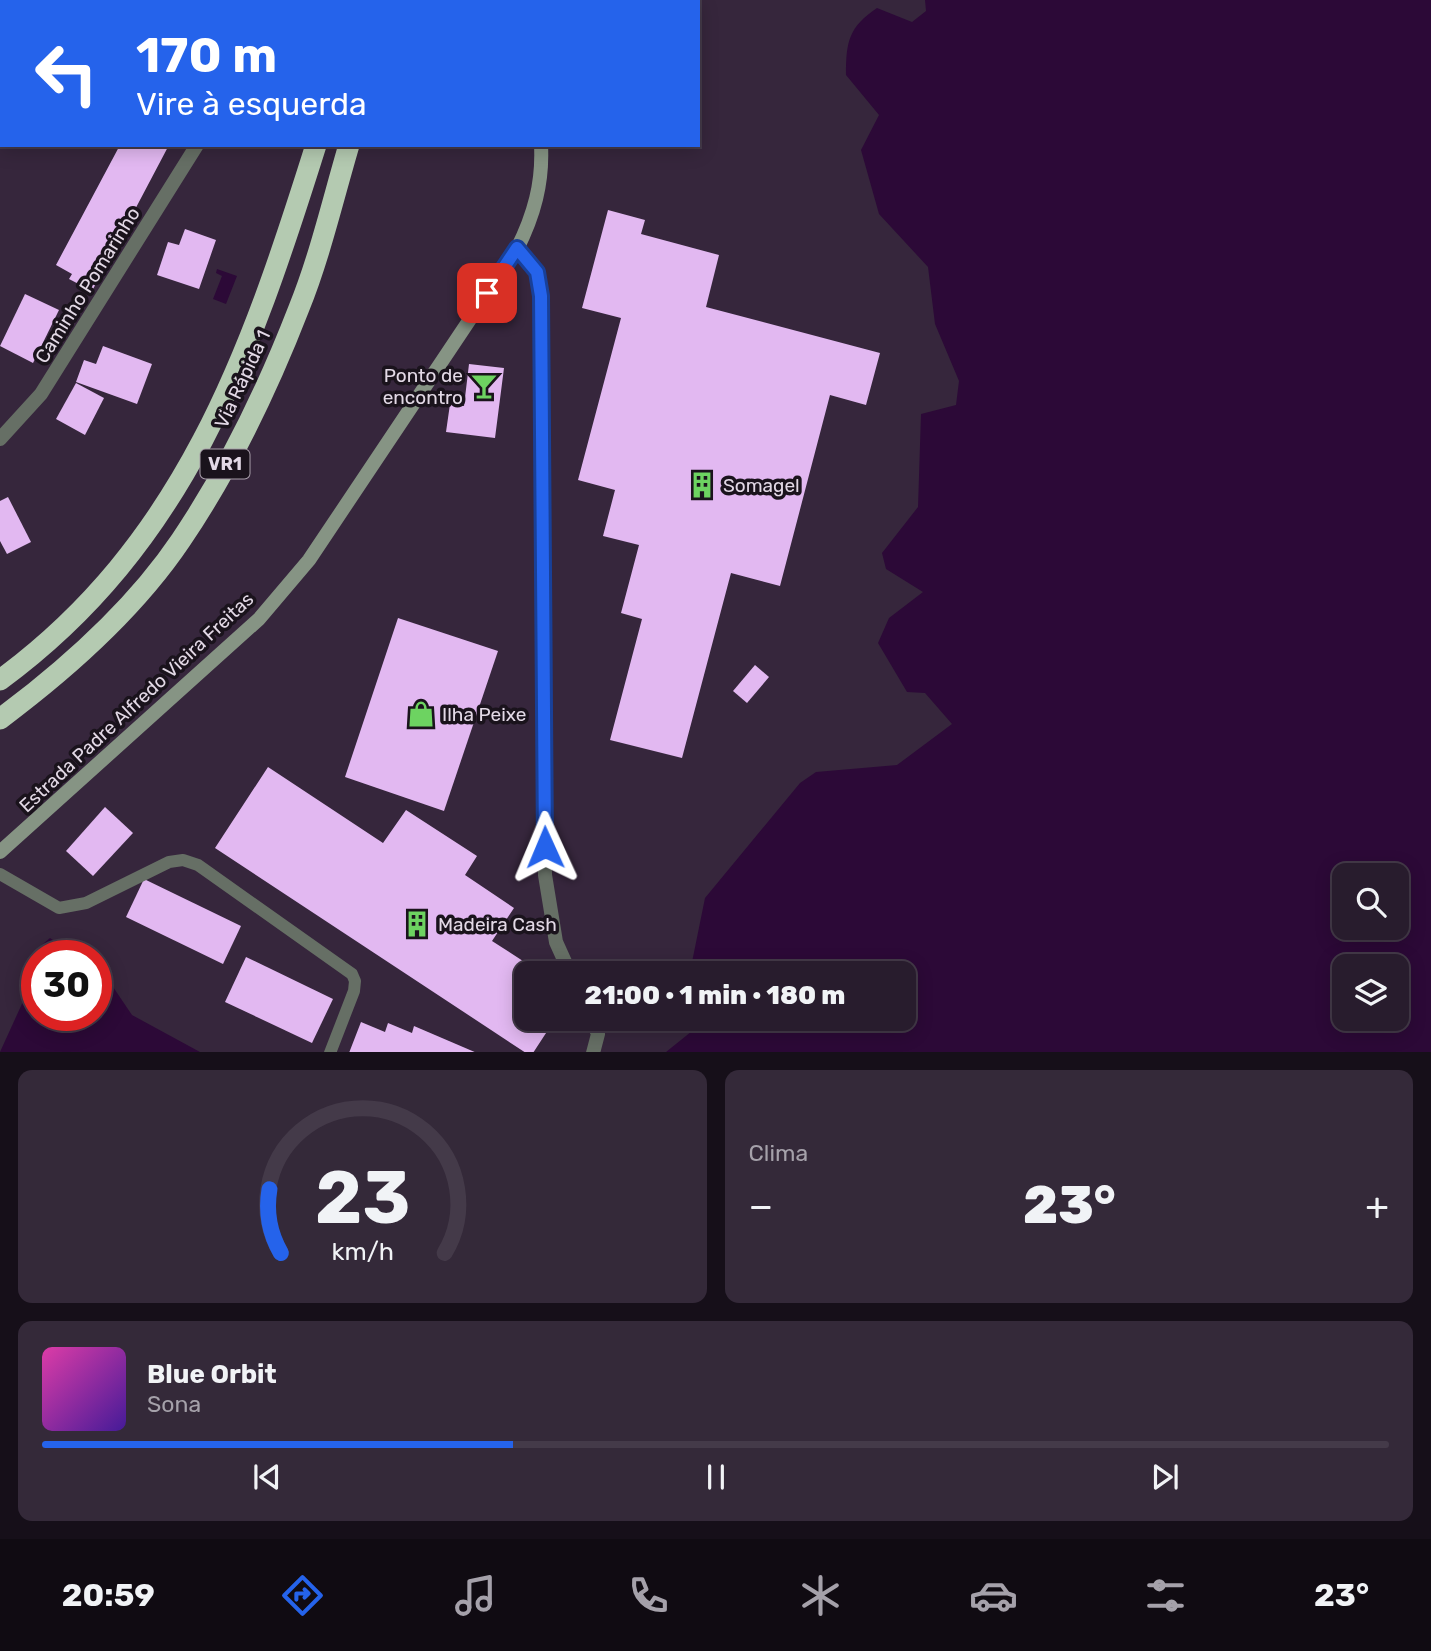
<!DOCTYPE html>
<html lang="pt">
<head>
<meta charset="utf-8">
<style>
	body { margin:0; font-family:Rubik,sans-serif; background:#342939; color:#f1f3f6; height:100vh; display:flex; flex-direction:column; font-size:26px; white-space:nowrap }
	* { box-sizing:border-box; margin:0 }
	p { font-size:23px; color:#a5a1aa }
	.icon { flex:none; width:38px; height:38px; fill:none; stroke:currentColor; stroke-width:2; stroke-linecap:round; stroke-linejoin:round }
	.map { position:relative; height:1052px; overflow:hidden }
	.panel { display:flex; flex-direction:column; gap:18px; padding:18px; background:#160f19; flex:1 }
	.panel>* { flex:none }
	.banner { position:absolute; left:0px; top:0px; width:700px; height:147px; box-shadow:0 4px 18px #0003,0 0 0 2px #443a49; background:#2563eb; color:#fff; overflow:hidden }
	.fabs { position:absolute; left:1332px; top:863px; display:grid; gap:14px }
	.fabs a { display:grid; place-items:center; width:77px; height:77px; border-radius:14px; background:#281c2d; box-shadow:0 4px 18px #0003,0 0 0 2px #443a49; font-size:35px }
	.speed { position:absolute; left:21px; top:940px; display:flex; gap:14px; font-size:35px; font-weight:700; text-align:center }
	.speed>* { display:grid; place-content:center; width:91px; height:91px; border-radius:50%; background:#281c2d; box-shadow:0 4px 18px #0003,0 0 0 2px #443a49; line-height:1 }
	.speed .limit { border:10px solid #d22; background:#fff; color:#111 }
	.pin { position:absolute; display:grid; place-items:center; width:60px; height:60px; color:#fff; margin:-30px; border-radius:14px; box-shadow:0 4px 10px #0006 }
	.me { position:absolute; width:77px; margin:-38px; rotate:359deg; stroke-linejoin:round; filter:drop-shadow(0 0 5px #0008) }
	.turn { display:flex; align-items:center; gap:24px; height:147px; padding:0 21px; font-size:32px }
	.turn .icon { width:91px; height:91px; stroke-width:2.5 }
	.turn b { display:block; font-size:49px; line-height:60px }
	.big { font-size:52px; font-weight:800; line-height:1.1 }
	.panel .widget { flex:1; display:flex; flex-direction:column; justify-content:center; gap:10px; min-width:0; padding:0 24px; border-radius:14px; background:#342939 }
	.panel .dial { align-items:center; gap:0 }
	.dial svg { height:182px; overflow:visible; fill:none; stroke:#443a49; stroke-width:7; stroke-linecap:round; text-anchor:middle }
	.dial text { fill:#f1f3f6; stroke:none }
	.song { display:flex; align-items:center; gap:21px }
	.cover { width:84px; height:84px; border-radius:10px; background:linear-gradient(135deg,hsl(320 70% 55%),hsl(260 70% 35%)) }
	.played { height:7px; border-radius:4px; background:linear-gradient(90deg,#2563eb 35%,#443a49 35%) }
	.keys { display:flex; justify-content:space-around; direction:ltr }
	.heat { display:flex; justify-content:space-between; align-items:center; font-size:38px; direction:ltr }
	.panel .tiles { flex:1; display:grid; gap:18px; grid-template-columns:1fr 1fr }
	.widget:last-child { grid-column:span 2 }
	.trip { position:absolute; left:514px; top:961px; width:402px; height:70px; border-radius:14px; background:#281c2d; box-shadow:0 4px 18px #0003,0 0 0 2px #443a49; font-weight:800; line-height:70px; text-align:center }
	.tabs { display:flex; height:112px; justify-content:space-around; align-items:center; background:#100b12; color:#a5a1aa }
	.tabs .icon { width:49px; height:49px }
	.tabs .current { color:#2563eb }
	.tabs b { font-size:32px; color:#f1f3f6 }
	.map>svg:first-child { display:block }
	.water { fill:#2c0937; fill-rule:evenodd }
	.building { fill:#e2b8f1 }
	.lines { fill:none; stroke-linecap:round; stroke-linejoin:round }
	.path { stroke:#817386; stroke-width:4.5; stroke-dasharray:3.5 3.5; stroke-linecap:butt }
	.lane { stroke:#666f65; stroke-width:12 }
	.street { stroke:#666f65; stroke-width:14 }
	.secondary { stroke:#869484; stroke-width:14 }
	.highway { stroke:#b4cab1; stroke-width:21 }
	.route-casing { stroke:#184099; stroke-width:18 }
	.route { stroke:#2563eb; stroke-width:12 }
	.labels { text-anchor:middle; stroke-width:7; stroke-linejoin:round; paint-order:stroke }
	.shield { fill:#1a131c; stroke:#a79ea9; stroke-width:2 }
	.shield-label { font-size:18px; font-weight:bold; fill:#e3d9e6 }
	.street-label { font-size:19px; fill:#e3d9e6; stroke:#1a131c }
	.poi-label { font-size:19px; fill:#e3d9e6; stroke:#1a131c; text-anchor:start }
</style>
</head>
<body>
<div class="map">
<svg width="1431" height="1053" viewBox="0 0 1431 1053">
	<rect width="100%" height="100%" fill="#36263c"/>
	<g class="water">
		<path d="M925,0H1431V1052H666L707,1019L905,1018V973L690,972L705,898L800,783L816,772L897,765L952,724L925,693L907,692L878,643L889,618L923,592L886,569L882,553L918,507L921,414L956,405L959,381L935,324L928,267L879,214L861,150L879,115L846,75C846,41 849,27 877,8L912,22L926,11ZM1344,875H1396V928H1344ZM1344,966H1396V1018H1344Z"/>
		<path d="M217,269L237,276L226,304L213,299L222,276L216,273Z"/>
		<path d="M50,938L74,955L37,956V1015H96V972L109,981L132,1015L200,1052H0L26,995L31,954Z"/>
	</g>
	<g class="building">
		<path d="M120,145H169L92,291L69,279L72,274L56,265Z"/>
		<path d="M608,210L645,220L641,234L719,255L706,307L880,353L866,405L830,395L780,586L731,573L682,758L610,740L642,619L621,613L639,545L603,536L615,490L578,480L621,318L582,308Z"/>
		<path d="M185,229L216,240L199,289L157,275L168,242L179,245Z"/>
		<path d="M25,294L59,310L33,363L0,346Z"/>
		<path d="M103,346L152,364L137,404L76,382L84,360L96,364Z"/>
		<path d="M469,364L504,368L495,438L446,432L450,404L464,406Z"/>
		<path d="M76,383L104,398L85,435L56,419Z"/>
		<path d="M8,497L31,542L7,554L0,541V501Z"/>
		<path d="M398,618L498,651L444,811L345,777Z"/>
		<path d="M755,665L769,677L747,703L733,691Z"/>
		<path d="M268,767L383,843L406,810L477,856L465,875L514,908L492,941L523,961L513,977L527,987V1018L548,1030L533,1053H526L215,848Z"/>
		<path d="M105,807L133,833L93,876L66,851Z"/>
		<path d="M144,879L241,926L223,964L126,917Z"/>
		<path d="M246,957L333,999L312,1043L225,1002Z"/>
		<path d="M361,1022L385,1032L388,1023L412,1033L414,1026L477,1053H349Z"/>
	</g>
	<g class="lines">
		<path class="path" d="M649,2L650,0"/>
		<g class="lane">
			<path d="M397,2V0"/>
			<path d="M0,874L59,908L86,903L169,862L183,860L198,865L352,974L355,981L354,991L330,1053"/>
		</g>
		<g class="street">
			<path d="M283,2L284,0"/>
			<path d="M517,249L537,272L541,296L545,875L556,942L570,973"/>
			<path d="M0,439L41,394L197,145"/>
			<path d="M591,1018L598,1034L593,1053"/>
		</g>
		<g class="secondary">
			<path d="M527,0L528,2"/>
			<path d="M0,852L259,619L309,560L517,249C534,215 543,183 541,145"/>
		</g>
		<g class="highway">
			<path d="M346,2L347,0"/>
			<path d="M376,2V0"/>
			<path d="M0,680C185,544 250,355 316,145"/>
			<path d="M0,719C67,669 134,610 181,540C229,469 268,388 299,308C320,256 333,199 349,145"/>
		</g>
	</g>
	<g class="lines">
		<g class="route-casing">
			<path id="route" d="M487,293L517,248L537,272L541,296L545,847"/>
		</g>
		<use href="#route" class="route"/>
	</g>
	<defs>
		<g id="bar-bare" transform="scale(2.1)"><path d="M-6-5H6L.8 .8V4.5H3.5V6h-7V4.5H-.8V.8Z" fill="#6dd361" stroke="#1a131c" stroke-width="2.5" paint-order="stroke"/></g>
		<g id="building-bare" transform="scale(2.1)"><path d="M-4-6H4V6H1V3H-1V6H-4ZM-2.5-4.3h1.7v1.8h-1.7ZM.8-4.3h1.7v1.8H.8ZM-2.5-1h1.7V.8h-1.7ZM.8-1h1.7V.8H.8Z" fill="#6dd361" stroke="#1a131c" stroke-width="2.5" paint-order="stroke"/></g>
		<g id="shop-bare" transform="scale(2.1)"><path d="M-5-2.5h2.3a2.7 3.5 0 0 1 5.4 0H5L5.5 6h-11ZM-1.5-2.5h3a1.5 2.3 0 0 0-3 0Z" fill="#6dd361" stroke="#1a131c" stroke-width="2.5" paint-order="stroke"/></g>
	</defs>
	<g fill-rule="evenodd">
		<use href="#bar-bare" x="484" y="386"/>
		<use href="#building-bare" x="702" y="485"/>
		<use href="#shop-bare" x="421" y="714"/>
		<use href="#building-bare" x="417" y="924"/>
	</g>
	<g class="labels">
		<rect class="shield" x="200.5" y="449.5" width="49" height="29" rx="5"/>
		<g class="shield-label">
			<text x="225" y="470">VR1</text>
		</g>
		<g class="street-label">
			<text transform="translate(87 285) rotate(-58)" y="7">Caminho Pomarinho</text>
			<text transform="translate(242 379) rotate(-65)" y="7">Via Rápida 1</text>
			<text transform="translate(136 702) rotate(-43)" y="7">Estrada Padre Alfredo Vieira Freitas</text>
		</g>
		<g class="poi-label">
			<text x="463" y="382" text-anchor="end">Ponto de<tspan x="463" dy="22">encontro</tspan></text>
			<text x="723" y="492">Somagel</text>
			<text x="442" y="721">Ilha Peixe</text>
			<text x="438" y="931">Madeira Cash</text>
		</g>
	</g>
</svg>
<div class="fabs">
<a><svg class="icon" aria-label="search" viewBox="0 0 24 24"><circle cx="10" cy="10" r="6"/><path d="M15 15l6 6"/></svg></a>
<a><svg class="icon" aria-label="layers" viewBox="0 0 24 24"><path d="M12 4l9 5-9 5-9-5zM3 14l9 5 9-5"/></svg></a>
</div>
<div class="speed"><div class="limit">30</div></div>
<div class="pin" style="left:487px;top:293px;background:#d93025"><svg class="icon" aria-label="arrive" viewBox="0 0 24 24"><path d="M6 21V4h12l-3 4 3 4H6"/></svg></div>
<svg class="me" style="left:545px;top:847px" viewBox="-20 -20 40 40"><path d="M0-17L14 15 0 8-14 15z" fill="#2563eb" stroke="#fff" stroke-width="4"/></svg>
<div class="trip">21:00 · 1 min · 180 m</div>
<div class="banner">
<div class="turn"><svg class="icon" aria-label="left" viewBox="0 0 24 24"><path d="M17 20v-9H6M10 6l-5 5 5 5"/></svg><div><b>170 m</b>Vire à esquerda</div></div>
</div>
</div>
<section class="panel">
<div class="tiles">
<div class="widget dial"><svg viewBox="0 0 100 80">
<path d="M14 69A42 42 0 1 1 86 69"/>
<path d="M14 69A42 42 0 0 1 9 41" stroke="#2563eb"/>
<text x="50" y="56" font-size="32" font-weight="700">23</text>
<text x="50" y="72" font-size="11">km/h</text>
</svg></div>
<div class="widget"><p>Clima</p>
<div class="heat"><a>−</a><b class="big">23°</b><a>+</a></div>
</div>
<div class="widget">
<div class="song"><i class="cover"></i><div><b>Blue Orbit</b><p>Sona</p></div></div>
<div class="played"></div>
<div class="keys"><svg class="icon" aria-label="previous" viewBox="0 0 24 24"><path d="M18 5L8 12l10 7zM5 5v14"/></svg><svg class="icon" aria-label="pause" viewBox="0 0 24 24"><path d="M8 5v14M16 5v14"/></svg><svg class="icon" aria-label="next" viewBox="0 0 24 24"><path d="M6 5l10 7-10 7zM19 5v14"/></svg></div>
</div>
</div>
</section>
<nav class="tabs">
<b>20:59</b>
<svg class="icon current" aria-label="directions" viewBox="0 0 24 24"><path d="M12 3l9 9-9 9-9-9zM9 14v-3h6M13 9l2 2-2 2"/></svg>
<svg class="icon" aria-label="music" viewBox="0 0 24 24"><path d="M9 18V5l10-2v13"/><circle cx="6" cy="18" r="3"/><circle cx="16" cy="16" r="3"/></svg>
<svg class="icon" aria-label="phone" viewBox="0 0 24 24"><path d="M5 4h4l2 5-3 2q2 4 5 5l2-3 5 2v4C11 20 4 13 5 4z"/></svg>
<svg class="icon" aria-label="climate" viewBox="0 0 24 24"><path d="M12 3v18M4 7l16 10M4 17L20 7"/></svg>
<svg class="icon" aria-label="car" viewBox="0 0 24 24"><path d="M5 17H2v-5l4-1 3-4h7l3 4 3 1v5h-3M9 17h6M6 11h13"/><circle cx="7" cy="17" r="2"/><circle cx="17" cy="17" r="2"/></svg>
<svg class="icon" aria-label="filters" viewBox="0 0 24 24"><path d="M4 7h16M4 17h16"/><circle cx="9" cy="7" r="2"/><circle cx="15" cy="17" r="2"/></svg>
<b>23°</b>
</nav>
</body>
</html>
